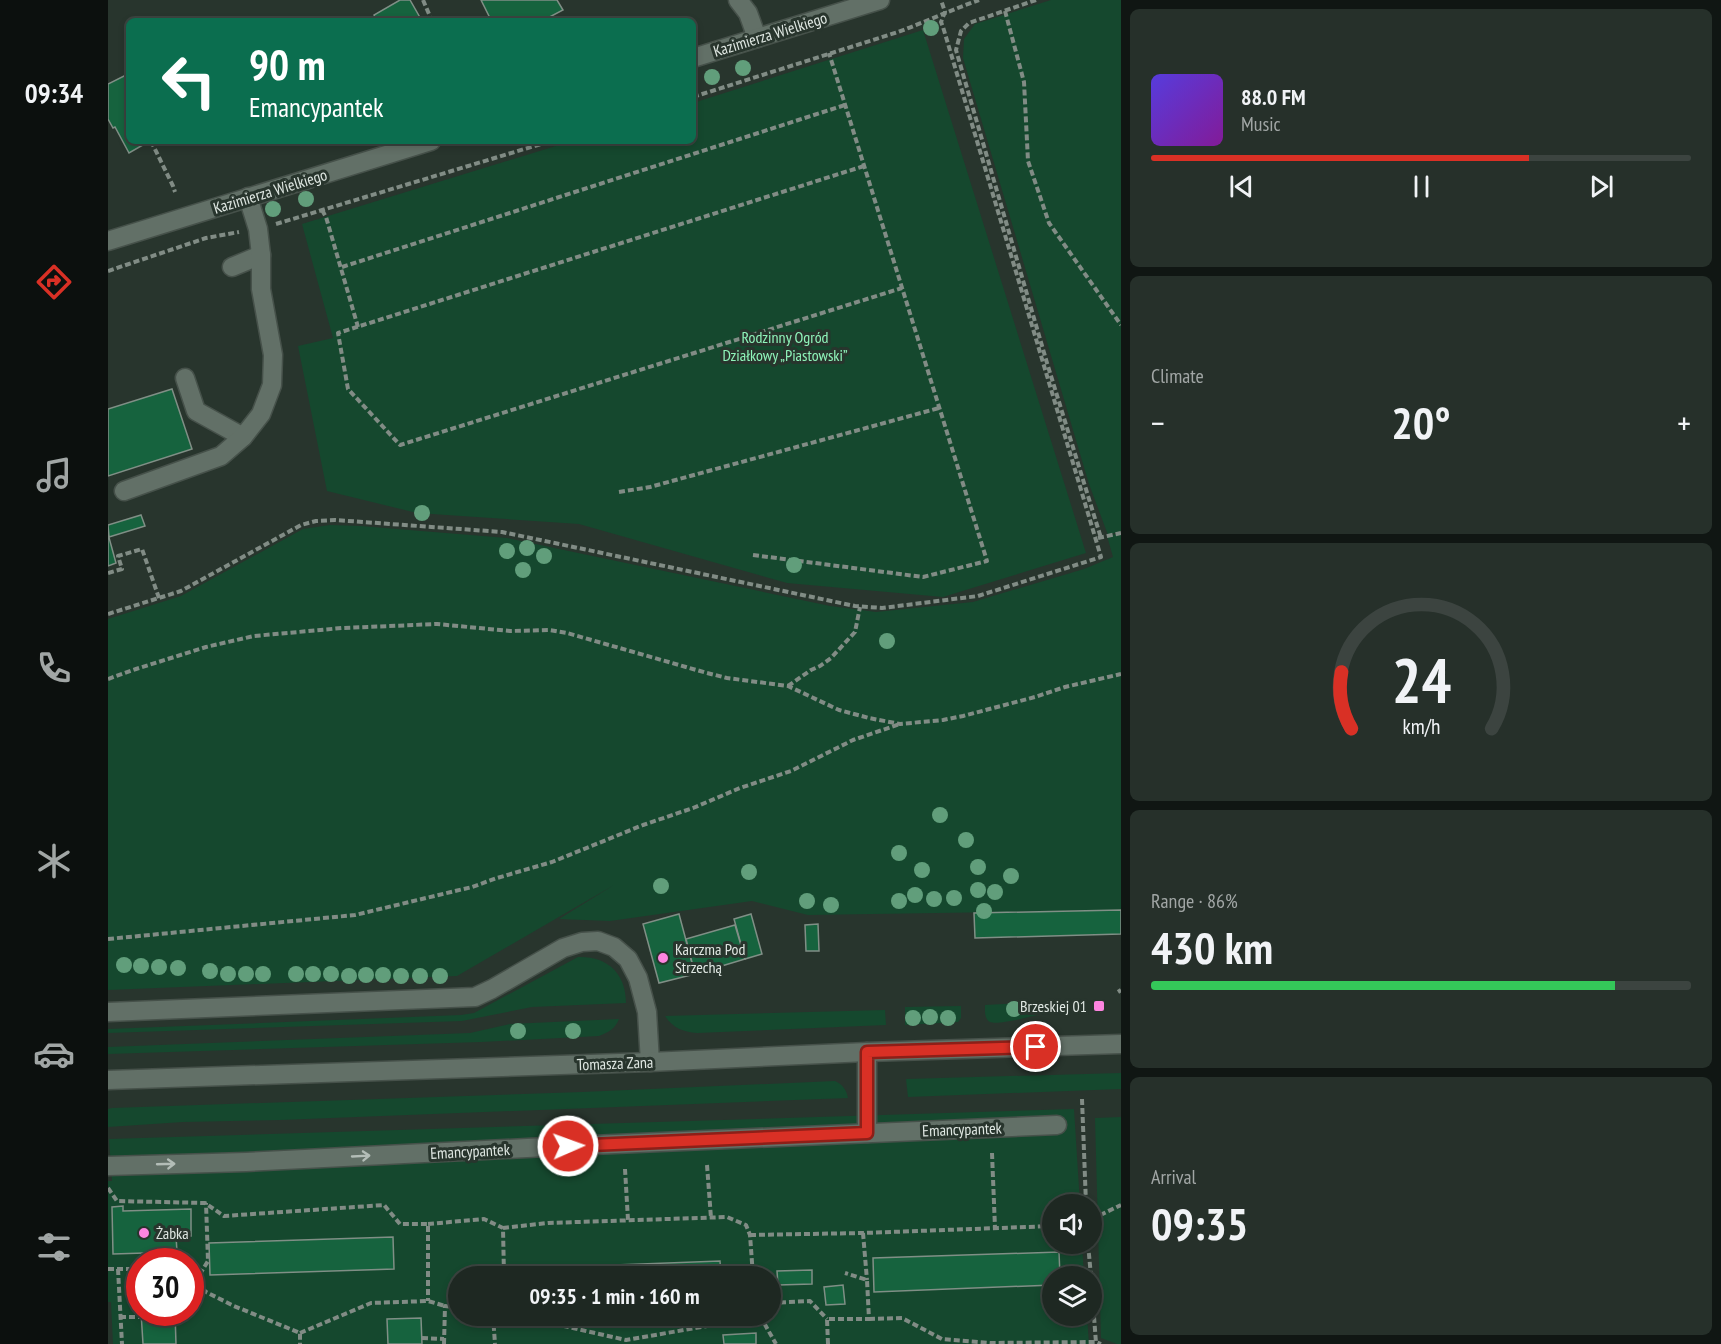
<!DOCTYPE html>
<html lang="en">
<head>
<meta charset="utf-8">
<style>
	body { margin:0; font-family:"PT Sans Narrow",sans-serif; background:#26302a; color:#f1f3f6; height:100vh; display:flex; flex-direction:column; font-size:22px; white-space:nowrap }
	* { box-sizing:border-box; margin:0 }
	p { font-size:20px; color:#a1a6a5 }
	.icon { flex:none; width:33px; height:33px; fill:none; stroke:currentColor; stroke-width:2; stroke-linecap:round; stroke-linejoin:round }
	.map { position:relative; flex:1; overflow:hidden }
	.side { display:flex; flex-direction:column; gap:9px; padding:9px; background:#101613; width:600px }
	.side>* { flex:none }
	.hud { position:absolute; left:18px; top:18px; width:570px; height:126px; border-radius:9px; box-shadow:0 3px 9px #0003,0 0 0 2px #3c4440; background:#0b6e4f; color:#fff; overflow:hidden }
	.fabs { position:absolute; left:934px; top:1194px; display:grid; gap:12px }
	.fabs a { display:grid; place-items:center; width:60px; height:60px; border-radius:50%; background:#1e2822; box-shadow:0 3px 9px #0003,0 0 0 2px #3c4440; font-size:30px }
	.speed { position:absolute; left:18px; top:1248px; display:flex; gap:12px; font-size:30px; font-weight:700; text-align:center }
	.speed>* { display:grid; place-content:center; width:78px; height:78px; border-radius:50%; background:#1e2822; box-shadow:0 3px 9px #0003,0 0 0 2px #3c4440; line-height:1 }
	.speed .limit { border:9px solid #d22; background:#fff; color:#111 }
	.pin { position:absolute; display:grid; place-items:center; width:51px; height:51px; color:#fff; margin:-26px; border:3px solid #fff; border-radius:50%; box-shadow:0 2px 6px #0007 }
	.me { position:absolute; width:66px; margin:-33px; rotate:88deg; stroke-linejoin:round; filter:drop-shadow(0 0 4px #0008) }
	.turn { display:flex; align-items:center; gap:21px; height:126px; padding:0 24px; font-size:27px }
	.turn .icon { width:78px; height:78px; stroke-width:2.5 }
	.turn b { display:block; font-size:42px; line-height:51px }
	.big { font-size:45px; font-weight:600; line-height:1.1 }
	.side .tile { flex:1; display:flex; flex-direction:column; justify-content:center; gap:9px; min-width:0; padding:0 21px; border-radius:9px; background:#26302a }
	.side .dial { align-items:center; gap:0 }
	.dial svg { height:156px; overflow:visible; fill:none; stroke:#3c4440; stroke-width:7; stroke-linecap:round; text-anchor:middle }
	.dial text { fill:#f1f3f6; stroke:none }
	.song { display:flex; align-items:center; gap:18px }
	.cover { width:72px; height:72px; border-radius:9px; background:linear-gradient(135deg,hsl(250 70% 55%),hsl(290 70% 35%)) }
	.played { height:6px; border-radius:3px; background:linear-gradient(90deg,#d93025 70%,#3c4440 70%) }
	.keys { display:flex; justify-content:space-around; direction:ltr }
	.heat { display:flex; justify-content:space-between; align-items:center; font-size:33px; direction:ltr }
	.charge { height:9px; border-radius:4px; background:linear-gradient(90deg,#34c759 86%,#3c4440 0) }
	.trip { position:absolute; left:340px; top:1266px; width:333px; height:60px; border-radius:30px; background:#1e2822; box-shadow:0 3px 9px #0003,0 0 0 2px #3c4440; font-weight:600; line-height:60px; text-align:center }
	main { display:flex; flex:1; min-height:0 }
	.tab-bar { display:flex; flex-direction:column; width:108px; justify-content:space-around; align-items:center; background:#0c100e; color:#a1a6a5 }
	.tab-bar .icon { width:42px; height:42px }
	.tab-bar .current { color:#d93025 }
	.tab-bar b { font-size:27px; color:#f1f3f6 }
	.map>svg:first-child { display:block }
	.green { fill:#15482e; fill-rule:evenodd }
	.building { fill:#16633e; stroke:#808f86; stroke-width:1.5 }
	.lines { fill:none; stroke-linecap:round; stroke-linejoin:round }
	.minor-casing { stroke:#46514a; stroke-width:21 }
	.path { stroke:#818c85; stroke-width:4; stroke-dasharray:6 3; stroke-linecap:butt }
	.minor { stroke:#627067; stroke-width:18 }
	.tree { fill:#619e7b }
	.oneway { stroke:#b3bdb7 }
	.route-casing { stroke:#8d1f18; stroke-width:15 }
	.route { stroke:#d93025; stroke-width:10 }
	.poi-dot { fill:#fe85e0; stroke:#28352d; stroke-width:2 }
	.labels { text-anchor:middle; stroke-width:6; stroke-linejoin:round; paint-order:stroke }
	.street-label { font-size:16px; fill:#dfe7e2; stroke:#28352d }
	.park-label { font-size:16px; fill:#8ff4ba; stroke:#28352d }
	.poi-label { font-size:16px; fill:#dfe7e2; stroke:#28352d; text-anchor:start }
</style>
</head>
<body>
<main>
<nav class="tab-bar">
<b>09:34</b>
<svg class="icon current" aria-label="directions" viewBox="0 0 24 24"><path d="M12 3l9 9-9 9-9-9zM9 14v-3h6M13 9l2 2-2 2"/></svg>
<svg class="icon" aria-label="music" viewBox="0 0 24 24"><path d="M9 18V5l10-2v13"/><circle cx="6" cy="18" r="3"/><circle cx="16" cy="16" r="3"/></svg>
<svg class="icon" aria-label="phone" viewBox="0 0 24 24"><path d="M5 4h4l2 5-3 2q2 4 5 5l2-3 5 2v4C11 20 4 13 5 4z"/></svg>
<svg class="icon" aria-label="climate" viewBox="0 0 24 24"><path d="M12 3v18M4 7l16 10M4 17L20 7"/></svg>
<svg class="icon" aria-label="car" viewBox="0 0 24 24"><path d="M5 17H2v-5l4-1 3-4h7l3 4 3 1v5h-3M9 17h6M6 11h13"/><circle cx="7" cy="17" r="2"/><circle cx="17" cy="17" r="2"/></svg>
<svg class="icon" aria-label="filters" viewBox="0 0 24 24"><path d="M4 7h16M4 17h16"/><circle cx="9" cy="7" r="2"/><circle cx="15" cy="17" r="2"/></svg>
</nav>
<div class="map">
<svg width="1013" height="1344" viewBox="0 0 1013 1344">
	<rect width="100%" height="100%" fill="#28352d"/>
	<g class="green">
		<path d="M943,0H1013V531L1000,535L981,484L855,58L856,39L867,24Z"/>
		<path d="M815,30L978,553L835,597L679,583L471,524L309,513L219,491L190,346L225,338L194,224L464,141H585V103Z"/>
		<path d="M222,525L252,526L399,538L722,606L768,612L865,602L976,569L1005,557L999,536L1013,533V910L700,915L644,901L502,921L451,919L506,885L349,976L0,990V619L73,596L195,529Z"/>
		<path d="M470,957C499,956 518,973 518,1003L424,1007L354,1021L0,1033V1029L353,1015L366,1013Z"/>
		<path d="M948,1001V1010C936,1013 892,1026 882,1022C876,1019 877,1010 877,1005Z"/>
		<path d="M853,1006V1018L850,1022L797,1025V1007Z"/>
		<path d="M777,1010L778,1025L589,1033C575,1032 565,1028 557,1016Z"/>
		<path d="M511,1019C507,1029 501,1032 491,1036L373,1042L0,1054V1047L362,1033L402,1024Z"/>
		<path d="M1013,1073V1089L800,1097L798,1079Z"/>
		<path d="M727,1081C735,1085 738,1089 740,1098L172,1120L75,1122L0,1127V1109L4,1108L474,1092Z"/>
		<path d="M966,1109L972,1204H945V1244H974L976,1276H945V1316H979L981,1344H5L3,1302H0V1181H4L1,1139ZM32,1262H82V1312H32ZM351,1276H663V1316H351Z"/>
		<path d="M1013,1117V1344H1009L993,1338L987,1118Z"/>
	</g>
	<g class="building">
		<path d="M292,0H302L314,21H269L266,15Z"/>
		<path d="M373,0H449L455,10L434,21H387L386,19L383,20Z"/>
		<path d="M20,74L21,141L40,142L21,153L7,127L5,128L0,119V84Z"/>
		<path d="M64,389L84,449L0,476V409Z"/>
		<path d="M33,515L37,526L1,537L0,525Z"/>
		<path d="M0,534L8,563L0,566Z"/>
		<path d="M1013,910V934L867,938L866,913Z"/>
		<path d="M571,914L587,974L551,983L535,924Z"/>
		<path d="M643,914L654,954L637,959L626,919Z"/>
		<path d="M710,924L711,951H698L697,925Z"/>
		<path d="M627,925L637,959L587,974L578,939Z"/>
		<path d="M15,1206V1211L83,1209V1236H68L69,1252L5,1254L4,1207Z"/>
		<path d="M285,1237L286,1269L102,1275L101,1243Z"/>
		<path d="M951,1252L952,1276H945V1285L766,1292L765,1258Z"/>
		<path d="M612,1261L613,1276H428L427,1268Z"/>
		<path d="M704,1270V1284L670,1285L669,1271Z"/>
		<path d="M735,1285L737,1304L718,1305L716,1287Z"/>
		<path d="M33,1312H67L68,1344H35Z"/>
		<path d="M313,1318L314,1344H280L279,1319Z"/>
		<path d="M648,1333V1344H616L615,1335Z"/>
	</g>
	<g class="lines">
		<g class="minor-casing">
			<g id="minor">
				<path d="M630,0L640,13L649,38"/>
				<path d="M585,58L772,0"/>
				<path d="M0,241L323,141"/>
				<path d="M124,267L153,255"/>
				<path d="M77,378L88,411L135,437"/>
				<path d="M16,491L113,456L135,437L153,414L164,385L165,355L153,289V255L150,229L140,197"/>
				<path d="M0,1012L367,997L384,989L455,948L474,942L490,941L506,947L520,959L530,978L539,1012L542,1062"/>
				<path d="M0,1080L542,1062L759,1052L1013,1044"/>
				<path d="M759,1133V1052"/>
				<path d="M0,1166L138,1162L438,1147L949,1125"/>
			</g>
		</g>
		<g class="path">
			<path d="M315,0L324,21"/>
			<path d="M928,0L861,23L853,31L848,50L939,363L993,538"/>
			<path d="M897,11L916,82L920,161L941,223L1013,325"/>
			<path d="M585,97L790,32C817,22 843,10 871,0"/>
			<path d="M43,141L65,186L67,192"/>
			<path d="M756,166L230,333L240,389L292,445L794,288"/>
			<path d="M214,210L218,217L250,327"/>
			<path d="M168,224L443,141"/>
			<path d="M234,267L737,105"/>
			<path d="M0,271L98,238L131,232"/>
			<path d="M511,492L542,487L831,408"/>
			<path d="M990,538L1013,533"/>
			<path d="M645,555L815,577L879,561L721,53"/>
			<path d="M0,573L14,569L10,556L34,549L51,598"/>
			<path d="M0,614L73,591L193,525L208,521L227,520L394,532L747,606L774,608L870,596L993,557L835,27L833,22L837,12L833,0"/>
			<path d="M0,679L28,669L98,647L146,636L234,628L329,624L402,631L441,630L459,633L599,673L619,678L680,686L731,710L761,718L792,724L835,720L855,716L927,697L957,687L1013,674"/>
			<path d="M680,686L703,670L712,666L723,658L747,632L752,607"/>
			<path d="M0,939L247,915L364,887L389,878L444,862L535,825L585,808L632,788L683,771L745,740L792,724"/>
			<path d="M1010,992L1013,990"/>
			<path d="M974,1099L978,1204"/>
			<path d="M884,1153L887,1228"/>
			<path d="M599,1165L603,1218"/>
			<path d="M517,1169L520,1220"/>
			<path d="M0,1188L9,1201L97,1203L116,1216L276,1205L292,1224H320V1301"/>
			<path d="M984,1219L1013,1205"/>
			<path d="M320,1224L376,1219L395,1228L396,1276"/>
			<path d="M395,1228L440,1223L619,1217L638,1225L642,1235L645,1276"/>
			<path d="M755,1233L759,1280"/>
			<path d="M642,1235L755,1233L945,1226"/>
			<path d="M980,1244L983,1276"/>
			<path d="M0,1269H32"/>
			<path d="M10,1269L14,1344"/>
			<path d="M82,1276L98,1292L126,1306L192,1333V1344"/>
			<path d="M87,1282L100,1261L98,1203"/>
			<path d="M984,1290L988,1343"/>
			<path d="M663,1303L702,1301L719,1319"/>
			<path d="M385,1316L387,1344"/>
			<path d="M411,1316L518,1340L605,1325L624,1316"/>
			<path d="M652,1316L668,1344"/>
			<path d="M12,1317H33"/>
			<path d="M761,1319L794,1318L834,1339L883,1343L988,1342L993,1344"/>
			<path d="M192,1333L263,1303L320,1301L337,1306"/>
			<path d="M314,1338L336,1339"/>
			<path d="M336,1344L337,1306L351,1308"/>
			<path d="M720,1344L719,1319H761L759,1280L737,1273"/>
		</g>
		<use href="#minor" class="minor"/>
	</g>
	<g class="tree">
		<circle cx="823" cy="28" r="8"/>
		<circle cx="635" cy="68" r="8"/>
		<circle cx="604" cy="77" r="8"/>
		<circle cx="198" cy="199" r="8"/>
		<circle cx="165" cy="209" r="8"/>
		<circle cx="314" cy="513" r="8"/>
		<circle cx="419" cy="548" r="8"/>
		<circle cx="399" cy="551" r="8"/>
		<circle cx="436" cy="556" r="8"/>
		<circle cx="686" cy="565" r="8"/>
		<circle cx="415" cy="570" r="8"/>
		<circle cx="779" cy="641" r="8"/>
		<circle cx="832" cy="815" r="8"/>
		<circle cx="858" cy="840" r="8"/>
		<circle cx="791" cy="853" r="8"/>
		<circle cx="870" cy="867" r="8"/>
		<circle cx="814" cy="870" r="8"/>
		<circle cx="641" cy="872" r="8"/>
		<circle cx="903" cy="876" r="8"/>
		<circle cx="553" cy="886" r="8"/>
		<circle cx="870" cy="890" r="8"/>
		<circle cx="887" cy="892" r="8"/>
		<circle cx="807" cy="895" r="8"/>
		<circle cx="846" cy="898" r="8"/>
		<circle cx="826" cy="899" r="8"/>
		<circle cx="699" cy="901" r="8"/>
		<circle cx="791" cy="901" r="8"/>
		<circle cx="723" cy="905" r="8"/>
		<circle cx="876" cy="911" r="8"/>
		<circle cx="16" cy="965" r="8"/>
		<circle cx="33" cy="966" r="8"/>
		<circle cx="51" cy="967" r="8"/>
		<circle cx="70" cy="968" r="8"/>
		<circle cx="102" cy="971" r="8"/>
		<circle cx="120" cy="974" r="8"/>
		<circle cx="138" cy="974" r="8"/>
		<circle cx="155" cy="974" r="8"/>
		<circle cx="188" cy="974" r="8"/>
		<circle cx="205" cy="974" r="8"/>
		<circle cx="223" cy="974" r="8"/>
		<circle cx="258" cy="975" r="8"/>
		<circle cx="275" cy="975" r="8"/>
		<circle cx="241" cy="976" r="8"/>
		<circle cx="293" cy="976" r="8"/>
		<circle cx="312" cy="976" r="8"/>
		<circle cx="332" cy="976" r="8"/>
		<circle cx="906" cy="1009" r="8"/>
		<circle cx="822" cy="1017" r="8"/>
		<circle cx="805" cy="1018" r="8"/>
		<circle cx="840" cy="1018" r="8"/>
		<circle cx="410" cy="1031" r="8"/>
		<circle cx="465" cy="1031" r="8"/>
	</g>
	<defs><path id="oneway-shaft" d="M-6 0H5M1.5-3L5.5 0L1.5 3" fill="none" stroke-width="1.6" stroke-linecap="round" stroke-linejoin="round" transform="scale(1.5)"/></defs>
	<g class="oneway">
		<use href="#oneway-shaft" transform="translate(253 1156) rotate(-3)"/>
		<use href="#oneway-shaft" transform="translate(58 1164) rotate(-2)"/>
	</g>
	<g class="lines">
		<g class="route-casing">
			<path id="route" d="M460,1146L759,1133V1052L928,1047"/>
		</g>
		<use href="#route" class="route"/>
	</g>
	<g class="poi-dot">
		<circle cx="555" cy="958" r="6"/>
		<rect x="985" y="1000" width="12" height="12" rx="3"/>
		<circle cx="36" cy="1233" r="6"/>
	</g>
	<g class="labels">
		<g class="street-label">
			<text transform="translate(662 34) rotate(-17)" y="6">Kazimierza Wielkiego</text>
			<text transform="translate(162 191) rotate(-17)" y="6">Kazimierza Wielkiego</text>
			<text transform="translate(507 1063) rotate(-2)" y="6">Tomasza Zana</text>
			<text transform="translate(854 1129) rotate(-2)" y="6">Emancypantek</text>
			<text transform="translate(362 1151) rotate(-3)" y="6">Emancypantek</text>
		</g>
		<g class="park-label">
			<text x="677" y="343">Rodzinny Ogród<tspan x="677" dy="18">Działkowy „Piastowski”</tspan></text>
		</g>
		<g class="poi-label">
			<text x="567" y="955">Karczma Pod<tspan x="567" dy="18">Strzechą</tspan></text>
			<text x="979" y="1012" text-anchor="end">Brzeskiej 01</text>
			<text x="48" y="1239">Żabka</text>
		</g>
	</g>
</svg>
<div class="fabs">
<a><svg class="icon" aria-label="sound" viewBox="0 0 24 24"><path d="M4 9h4l5-4v14l-5-4H4zM17 9q2 3 0 6"/></svg></a>
<a><svg class="icon" aria-label="layers" viewBox="0 0 24 24"><path d="M12 4l9 5-9 5-9-5zM3 14l9 5 9-5"/></svg></a>
</div>
<div class="speed"><div class="limit">30</div></div>
<div class="pin" style="left:928px;top:1047px;background:#d93025"><svg class="icon" aria-label="arrive" viewBox="0 0 24 24"><path d="M6 21V4h12l-3 4 3 4H6"/></svg></div>
<svg class="me" style="left:460px;top:1146px" viewBox="-20 -20 40 40"><circle r="17" fill="#d93025" stroke="#fff" stroke-width="3"/><path d="M0-11L8 9 0 5-8 9z" fill="#fff"/></svg>
<div class="trip">09:35 · 1 min · 160 m</div>
<div class="hud">
<div class="turn"><svg class="icon" aria-label="left" viewBox="0 0 24 24"><path d="M17 20v-9H6M10 6l-5 5 5 5"/></svg><div><b>90 m</b>Emancypantek</div></div>
</div>
</div>
<section class="side">
<div class="tile">
<div class="song"><i class="cover"></i><div><b>88.0 FM</b><p>Music</p></div></div>
<div class="played"></div>
<div class="keys"><svg class="icon" aria-label="previous" viewBox="0 0 24 24"><path d="M18 5L8 12l10 7zM5 5v14"/></svg><svg class="icon" aria-label="pause" viewBox="0 0 24 24"><path d="M8 5v14M16 5v14"/></svg><svg class="icon" aria-label="next" viewBox="0 0 24 24"><path d="M6 5l10 7-10 7zM19 5v14"/></svg></div>
</div>
<div class="tile"><p>Climate</p>
<div class="heat"><a>−</a><b class="big">20°</b><a>+</a></div>
</div>
<div class="tile dial"><svg viewBox="0 0 100 80">
<path d="M14 69A42 42 0 1 1 86 69"/>
<path d="M14 69A42 42 0 0 1 9 40" stroke="#d93025"/>
<text x="50" y="56" font-size="32" font-weight="700">24</text>
<text x="50" y="72" font-size="11">km/h</text>
</svg></div>
<div class="tile"><p>Range · 86%</p><b class="big">430 km</b><div class="charge"></div></div>
<div class="tile"><p>Arrival</p><b class="big">09:35</b></div>
</section>
</main>
</body>
</html>
